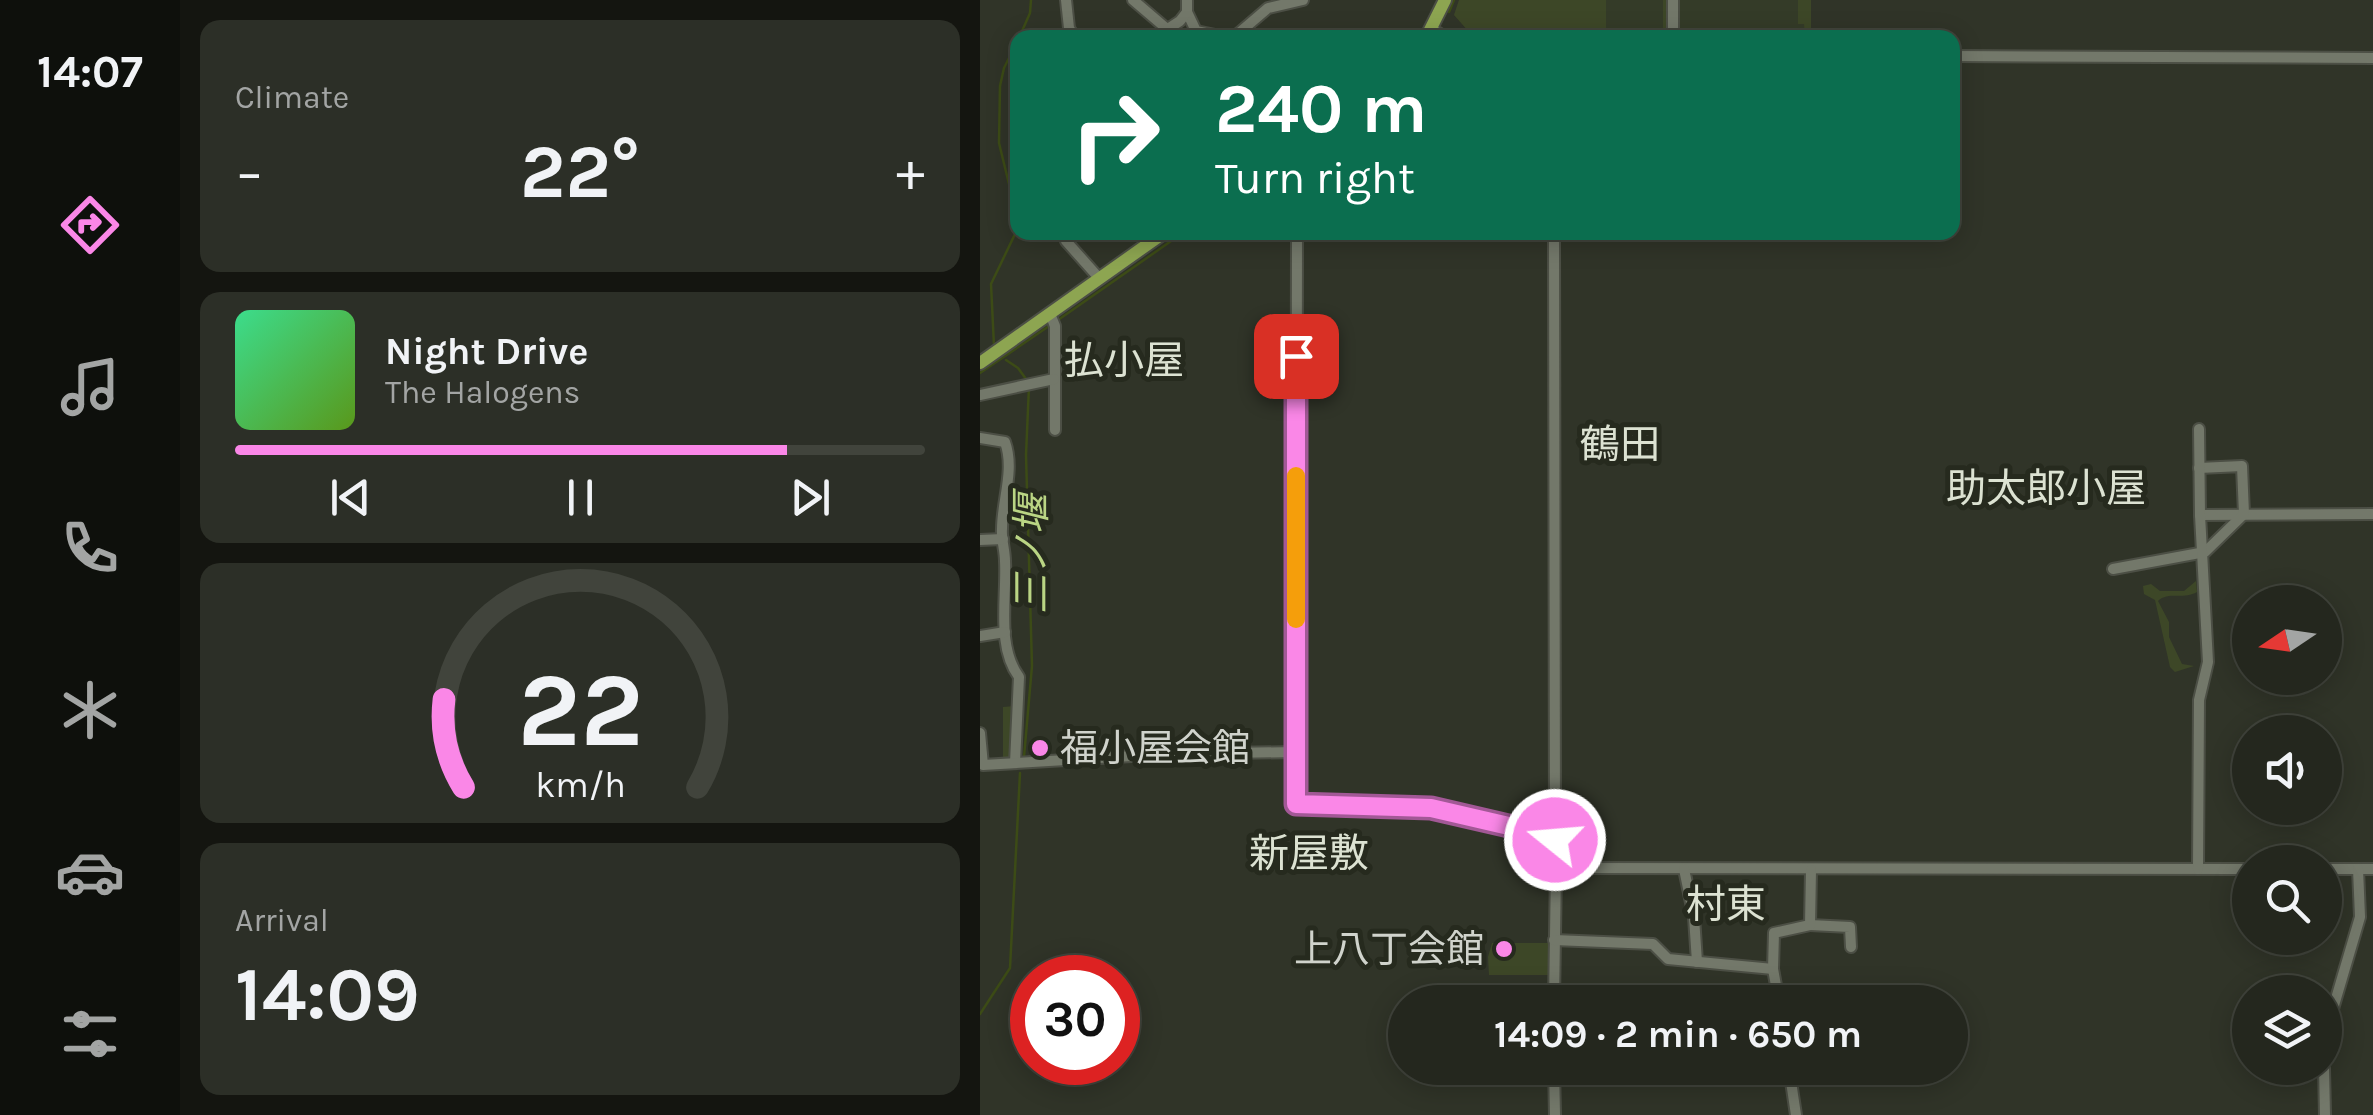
<!DOCTYPE html>
<html lang="en">
<head>
<meta charset="utf-8">
<style>
	body { margin:0; font-family:Karla,"Noto Sans JP",sans-serif; background:#2c2f27; color:#f1f3f6; height:100vh; display:flex; flex-direction:column; font-size:38px; white-space:nowrap }
	* { box-sizing:border-box; margin:0 }
	p { font-size:32px; color:#a3a5a4 }
	.icon { flex:none; width:55px; height:55px; fill:none; stroke:currentColor; stroke-width:2; stroke-linecap:round; stroke-linejoin:round }
	.map { position:relative; flex:1; overflow:hidden }
	.drawer { display:flex; flex-direction:column; gap:20px; padding:20px; background:#141510; width:800px }
	.drawer>* { flex:none }
	.hud { position:absolute; left:30px; top:30px; width:950px; height:210px; border-radius:20px; box-shadow:0 5px 25px #0003,0 0 0 2px #41443c; background:#0b6e4f; color:#fff; overflow:hidden }
	.needle { width:65px; rotate:257deg }
	.buttons { position:absolute; left:1252px; top:585px; display:grid; gap:20px }
	.buttons a { display:grid; place-items:center; width:110px; height:110px; border-radius:50%; background:#24271e; box-shadow:0 5px 25px #0003,0 0 0 2px #41443c; font-size:50px }
	.speed { position:absolute; left:30px; top:955px; display:flex; gap:20px; font-size:50px; font-weight:700; text-align:center }
	.speed>* { display:grid; place-content:center; width:130px; height:130px; border-radius:50%; background:#24271e; box-shadow:0 5px 25px #0003,0 0 0 2px #41443c; line-height:1 }
	.speed .limit { border:15px solid #d22; background:#fff; color:#111 }
	.pin { position:absolute; display:grid; place-items:center; width:85px; height:85px; color:#fff; margin:-42px; border-radius:20px; box-shadow:0 5px 15px #0006 }
	.me { position:absolute; width:110px; margin:-55px; rotate:287deg; stroke-linejoin:round; filter:drop-shadow(0 0 8px #0008) }
	.turn { display:flex; align-items:center; gap:35px; height:210px; padding:0 40px; font-size:45px }
	.turn .icon { width:130px; height:130px; stroke-width:2.5 }
	.turn b { display:block; font-size:70px; line-height:85px }
	.big { font-size:75px; font-weight:700; line-height:1.1 }
	.drawer .card { flex:1; display:flex; flex-direction:column; justify-content:center; gap:15px; min-width:0; padding:0 35px; border-radius:20px; background:#2c2f27 }
	.drawer .dial { align-items:center; gap:0 }
	.dial svg { height:260px; overflow:visible; fill:none; stroke:#41443c; stroke-width:7; stroke-linecap:round; text-anchor:middle }
	.dial text { fill:#f1f3f6; stroke:none }
	.song { display:flex; align-items:center; gap:30px }
	.cover { width:120px; height:120px; border-radius:15px; background:linear-gradient(135deg,hsl(150 70% 55%),hsl(90 70% 35%)) }
	.played { height:10px; border-radius:5px; background:linear-gradient(90deg,#fa87e7 80%,#41443c 80%) }
	.keys { display:flex; justify-content:space-around; direction:ltr }
	.heat { display:flex; justify-content:space-between; align-items:center; font-size:55px; direction:ltr }
	.trip { position:absolute; left:408px; top:985px; width:580px; height:100px; border-radius:50px; background:#24271e; box-shadow:0 5px 25px #0003,0 0 0 2px #41443c; font-weight:700; line-height:100px; text-align:center }
	main { display:flex; flex:1; min-height:0 }
	.tab-bar { display:flex; flex-direction:column; width:180px; justify-content:space-around; align-items:center; background:#0e100c; color:#a3a5a4 }
	.tab-bar .icon { width:70px; height:70px }
	.tab-bar .current { color:#fa87e7 }
	.tab-bar b { font-size:45px; color:#f1f3f6 }
	.map>svg:first-child { display:block }
	.built { fill:#343b28 }
	.green { fill:#3d4727 }
	.lines { fill:none; stroke-linecap:round; stroke-linejoin:round }
	.stream { stroke:#3c4b16; stroke-width:2.5 }
	.minor-casing { stroke:#4c4f45; stroke-width:14 }
	.major-casing { stroke:#4c4f45; stroke-width:16 }
	.minor { stroke:#73786a; stroke-width:10 }
	.major { stroke:#8da551; stroke-width:12 }
	.route-casing { stroke:#a25896; stroke-width:25 }
	.route { stroke:#fa87e7; stroke-width:18 }
	.slow { stroke:#f59e0b; stroke-width:18 }
	.poi-dot { fill:#fa87e7; stroke:#262a1e; stroke-width:4 }
	.labels { text-anchor:middle; stroke-width:10; stroke-linejoin:round; paint-order:stroke }
	.poi-label { font-size:38px; fill:#d0d3cc; stroke:#262a1e; text-anchor:start }
	.neighbourhood-label { font-size:40px; fill:#dce2d2; stroke:#262a1e }
	.water-label { font-size:40px; font-style:italic; fill:#bad584; stroke:#262a1e }
</style>
</head>
<body>
<main>
<nav class="tab-bar">
<b>14:07</b>
<svg class="icon current" aria-label="directions" viewBox="0 0 24 24"><path d="M12 3l9 9-9 9-9-9zM9 14v-3h6M13 9l2 2-2 2"/></svg>
<svg class="icon" aria-label="music" viewBox="0 0 24 24"><path d="M9 18V5l10-2v13"/><circle cx="6" cy="18" r="3"/><circle cx="16" cy="16" r="3"/></svg>
<svg class="icon" aria-label="phone" viewBox="0 0 24 24"><path d="M5 4h4l2 5-3 2q2 4 5 5l2-3 5 2v4C11 20 4 13 5 4z"/></svg>
<svg class="icon" aria-label="climate" viewBox="0 0 24 24"><path d="M12 3v18M4 7l16 10M4 17L20 7"/></svg>
<svg class="icon" aria-label="car" viewBox="0 0 24 24"><path d="M5 17H2v-5l4-1 3-4h7l3 4 3 1v5h-3M9 17h6M6 11h13"/><circle cx="7" cy="17" r="2"/><circle cx="17" cy="17" r="2"/></svg>
<svg class="icon" aria-label="filters" viewBox="0 0 24 24"><path d="M4 7h16M4 17h16"/><circle cx="9" cy="7" r="2"/><circle cx="15" cy="17" r="2"/></svg>
</nav>
<section class="drawer">
<div class="card"><p>Climate</p>
<div class="heat"><a>−</a><b class="big">22°</b><a>+</a></div>
</div>
<div class="card">
<div class="song"><i class="cover"></i><div><b>Night Drive</b><p>The Halogens</p></div></div>
<div class="played"></div>
<div class="keys"><svg class="icon" aria-label="previous" viewBox="0 0 24 24"><path d="M18 5L8 12l10 7zM5 5v14"/></svg><svg class="icon" aria-label="pause" viewBox="0 0 24 24"><path d="M8 5v14M16 5v14"/></svg><svg class="icon" aria-label="next" viewBox="0 0 24 24"><path d="M6 5l10 7-10 7zM19 5v14"/></svg></div>
</div>
<div class="card dial"><svg viewBox="0 0 100 80">
<path d="M14 69A42 42 0 1 1 86 69"/>
<path d="M14 69A42 42 0 0 1 8 42" stroke="#fa87e7"/>
<text x="50" y="56" font-size="32" font-weight="700">22</text>
<text x="50" y="72" font-size="11">km/h</text>
</svg></div>
<div class="card"><p>Arrival</p><b class="big">14:09</b></div>
</section>
<div class="map">
<svg width="1393" height="1115" viewBox="0 0 1393 1115">
	<rect width="100%" height="100%" fill="#303428"/>
	<path class="built" d="M479,0H831V37H499L490,33L474,15Z"/>
	<g class="green">
		<path d="M479,0H626V33L683,31V0H687V36L499,37L490,33L474,15Z"/>
		<path d="M818,0H831V37H825L824,24H818Z"/>
		<path d="M1216,581L1217,592C1203,600 1188,591 1178,601L1189,622V637L1202,664L1214,666L1195,672L1190,667L1175,600L1164,594L1163,586L1171,584L1180,591H1204Z"/>
		<path d="M35,706L30,757L23,758V707Z"/>
		<path d="M512,943H570L571,975H509L508,957Z"/>
	</g>
	<g class="lines">
		<g class="stream">
			<path d="M469,12L474,0"/>
			<path d="M39,38L50,13L51,0"/>
			<path d="M78,320L204,232"/>
			<path d="M14,346L11,284L36,232L37,217L19,143L20,86L24,68L38,40"/>
			<path d="M26,360L38,368L46,379"/>
			<path d="M0,373L69,326"/>
			<path d="M44,757L52,666L46,455L49,386"/>
			<path d="M0,1014L30,968L40,773"/>
		</g>
		<g class="minor-casing">
			<g id="minor">
				<path d="M86,0L89,28L95,38"/>
				<path d="M153,0L187,29"/>
				<path d="M207,12L216,31L250,38"/>
				<path d="M452,29L466,38"/>
				<path d="M174,38L200,21L207,12V0"/>
				<path d="M253,38L288,8L323,0"/>
				<path d="M693,38V0"/>
				<path d="M972,56L1393,58"/>
				<path d="M84,232L86,241L119,278"/>
				<path d="M317,232L316,804L451,808L572,836L576,868L574,1002"/>
				<path d="M574,232L575,840"/>
				<path d="M70,314L75,326V430"/>
				<path d="M0,395L74,379"/>
				<path d="M0,438L25,442C35,470 22,500 22,529C21,539 25,550 25,561C27,598 16,646 39,677L35,763"/>
				<path d="M1220,515L1393,514"/>
				<path d="M0,540L23,539"/>
				<path d="M1133,569L1225,552L1264,514L1262,466L1219,468"/>
				<path d="M0,636L25,632"/>
				<path d="M0,733L3,765L185,754L316,752"/>
				<path d="M576,868L1270,869"/>
				<path d="M704,869L714,917L717,962"/>
				<path d="M1218,869L1219,700L1228,662L1220,515L1219,429"/>
				<path d="M1345,869H1393"/>
				<path d="M830,925L870,927L871,947"/>
				<path d="M574,940L673,944L688,959L793,969"/>
				<path d="M799,1002L793,969L794,933L830,925L831,870"/>
				<path d="M1345,1036L1380,917L1378,869"/>
				<path d="M574,1068L575,1115"/>
				<path d="M809,1068L816,1115"/>
				<path d="M1344,1068L1345,1115"/>
			</g>
		</g>
		<g class="major-casing">
			<g id="major">
				<path d="M446,38L465,0"/>
				<path d="M0,363L185,232"/>
			</g>
		</g>
		<use href="#minor" class="minor"/>
		<use href="#major" class="major"/>
	</g>
	<g class="lines">
		<g class="route-casing">
			<path id="route" d="M316,356V804L451,808L572,836L575,840"/>
		</g>
		<use href="#route" class="route"/>
		<path class="slow" d="M316,476V619"/>
	</g>
	<g class="poi-dot">
		<circle cx="60" cy="748" r="10"/>
		<circle cx="524" cy="949" r="10"/>
	</g>
	<g class="labels">
		<g class="poi-label">
			<text x="80" y="761">福小屋会館</text>
			<text x="504" y="962" text-anchor="end">上八丁会館</text>
		</g>
		<g class="neighbourhood-label">
			<text x="144" y="374">払小屋</text>
			<text x="640" y="458">鶴田</text>
			<text x="1066" y="502">助太郎小屋</text>
			<text x="329" y="867">新屋敷</text>
			<text x="746" y="918">村東</text>
		</g>
		<g class="water-label">
			<text transform="translate(51 554) rotate(-90)" y="14">三ノ堰</text>
		</g>
	</g>
</svg>
<div class="buttons">
<a><svg class="needle" viewBox="-14 -14 28 28"><path d="M0-13l5 13h-10z" fill="#e53935"/><path d="M0 13l5-13h-10z" fill="#a3a5a4"/></svg></a>
<a><svg class="icon" aria-label="sound" viewBox="0 0 24 24"><path d="M4 9h4l5-4v14l-5-4H4zM17 9q2 3 0 6"/></svg></a>
<a><svg class="icon" aria-label="search" viewBox="0 0 24 24"><circle cx="10" cy="10" r="6"/><path d="M15 15l6 6"/></svg></a>
<a><svg class="icon" aria-label="layers" viewBox="0 0 24 24"><path d="M12 4l9 5-9 5-9-5zM3 14l9 5 9-5"/></svg></a>
</div>
<div class="speed"><div class="limit">30</div></div>
<div class="pin" style="left:316px;top:356px;background:#d93025"><svg class="icon" aria-label="arrive" viewBox="0 0 24 24"><path d="M6 21V4h12l-3 4 3 4H6"/></svg></div>
<svg class="me" style="left:575px;top:840px" viewBox="-20 -20 40 40"><circle r="17" fill="#fa87e7" stroke="#fff" stroke-width="3"/><path d="M0-11L8 9 0 5-8 9z" fill="#fff"/></svg>
<div class="trip">14:09 · 2 min · 650 m</div>
<div class="hud">
<div class="turn"><svg class="icon" aria-label="right" viewBox="0 0 24 24"><path d="M7 20v-9h11M14 6l5 5-5 5"/></svg><div><b>240 m</b>Turn right</div></div>
</div>
</div>
</main>
</body>
</html>
